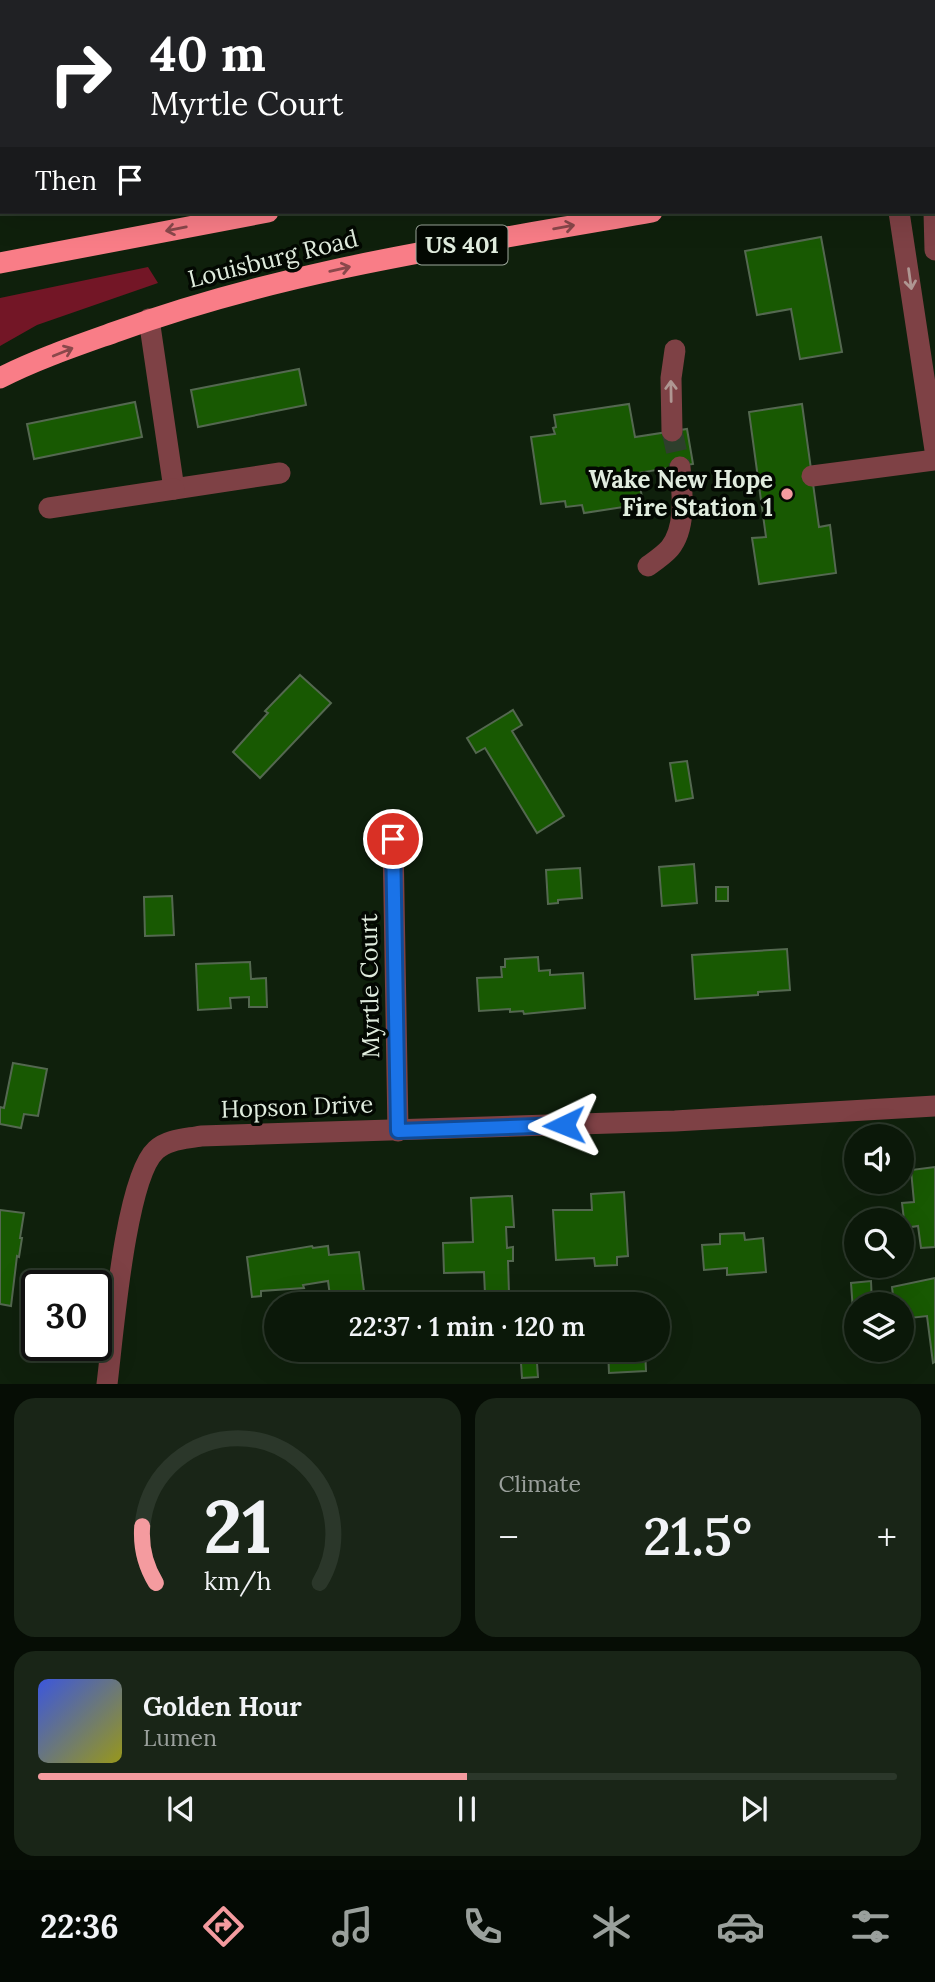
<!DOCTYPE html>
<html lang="en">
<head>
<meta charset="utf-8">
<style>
	body { margin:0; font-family:Lora,serif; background:#192517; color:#f1f3f6; height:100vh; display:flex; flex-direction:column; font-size:26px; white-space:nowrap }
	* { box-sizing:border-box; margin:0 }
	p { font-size:23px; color:#9aa09c }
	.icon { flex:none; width:38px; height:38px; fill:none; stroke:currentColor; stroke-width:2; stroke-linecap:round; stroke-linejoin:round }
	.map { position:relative; height:1384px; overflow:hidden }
	.side { display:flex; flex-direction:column; gap:14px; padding:14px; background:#060d05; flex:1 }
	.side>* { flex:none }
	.banner { position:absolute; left:0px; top:0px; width:936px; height:214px; box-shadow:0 7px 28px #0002,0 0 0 2px #2b372a; background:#202124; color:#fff; overflow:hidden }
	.tools { position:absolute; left:844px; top:1124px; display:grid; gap:14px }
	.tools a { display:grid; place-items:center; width:70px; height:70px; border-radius:50%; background:#0b1809; box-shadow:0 7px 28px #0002,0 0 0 2px #2b372a; font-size:35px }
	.speed { position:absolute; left:21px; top:1270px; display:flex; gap:14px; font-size:35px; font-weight:700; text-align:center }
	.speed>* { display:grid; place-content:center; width:91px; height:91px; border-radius:50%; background:#0b1809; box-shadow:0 7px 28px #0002,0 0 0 2px #2b372a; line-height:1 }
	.speed .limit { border:4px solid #111; border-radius:10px; background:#fff; color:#111 }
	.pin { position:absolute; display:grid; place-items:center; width:60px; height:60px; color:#fff; margin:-30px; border:4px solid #fff; border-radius:50%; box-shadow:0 2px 7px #0007 }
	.me { position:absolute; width:77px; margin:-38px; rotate:268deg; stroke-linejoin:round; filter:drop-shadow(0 0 5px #0008) }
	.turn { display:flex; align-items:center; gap:24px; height:147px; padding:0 35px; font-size:32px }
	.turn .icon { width:91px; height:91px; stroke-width:2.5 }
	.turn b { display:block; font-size:49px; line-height:60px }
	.then { display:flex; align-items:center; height:66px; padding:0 35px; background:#0003; gap:14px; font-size:26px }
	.big { font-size:52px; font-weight:600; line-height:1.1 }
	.side .tile { flex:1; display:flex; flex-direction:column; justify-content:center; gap:10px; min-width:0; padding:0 24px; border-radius:21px; background:#192517 }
	.side .dial { align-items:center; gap:0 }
	.dial svg { height:182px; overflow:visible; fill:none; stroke:#2b372a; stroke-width:7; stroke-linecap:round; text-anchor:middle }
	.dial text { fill:#f1f3f6; stroke:none }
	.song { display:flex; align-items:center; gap:21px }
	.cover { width:84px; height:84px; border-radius:10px; background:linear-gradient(135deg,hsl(230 70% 55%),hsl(60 70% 35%)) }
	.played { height:7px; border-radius:4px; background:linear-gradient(90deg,#f49b9f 50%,#2b372a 50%) }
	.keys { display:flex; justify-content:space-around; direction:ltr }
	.heat { display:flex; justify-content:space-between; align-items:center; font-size:38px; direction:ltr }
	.side .tiles { flex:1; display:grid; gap:14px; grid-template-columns:1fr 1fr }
	.tile:last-child { grid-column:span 2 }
	.trip { position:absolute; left:264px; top:1292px; width:406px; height:70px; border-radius:35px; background:#0b1809; box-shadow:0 7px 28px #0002,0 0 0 2px #2b372a; font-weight:600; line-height:70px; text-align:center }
	.menu { display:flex; height:112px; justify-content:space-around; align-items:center; background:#040a04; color:#9aa09c }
	.menu .icon { width:49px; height:49px }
	.menu .active { color:#f49b9f }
	.menu b { font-size:32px; color:#f1f3f6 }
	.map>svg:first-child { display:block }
	.green { fill:#731626 }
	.building { fill:#185902; stroke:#546850; stroke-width:2 }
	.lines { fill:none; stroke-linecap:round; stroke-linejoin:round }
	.minor-tunnel { stroke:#2e3f2c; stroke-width:21; stroke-dasharray:21 10; stroke-linecap:butt }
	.minor { stroke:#7e4145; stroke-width:21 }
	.highway { stroke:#f97d87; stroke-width:21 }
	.oneway { stroke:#8a484b }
	.oneway2 { stroke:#af9692 }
	.route-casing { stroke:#114b97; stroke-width:18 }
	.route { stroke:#1a73e8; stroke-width:12 }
	.poi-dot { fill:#f49b9f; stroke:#030802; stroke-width:2.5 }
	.labels { text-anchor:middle; stroke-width:7; stroke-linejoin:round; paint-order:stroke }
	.shield { fill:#030802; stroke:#9ea89c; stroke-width:2 }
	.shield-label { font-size:23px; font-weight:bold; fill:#e0ecde }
	.street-label { font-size:24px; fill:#e0ecde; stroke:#030802 }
	.poi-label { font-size:24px; font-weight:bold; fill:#e0ecde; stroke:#030802; text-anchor:end }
</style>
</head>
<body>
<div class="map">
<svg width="935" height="1384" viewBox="0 0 935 1384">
	<rect width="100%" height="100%" fill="#0f200c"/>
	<path class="green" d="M148,267L158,283L37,325L0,346V298Z"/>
	<g class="building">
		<path d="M821,237L842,352L800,359L791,309L757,315L745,251Z"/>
		<path d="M299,369L306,405L198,427L191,390Z"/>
		<path d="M135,402L142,437L34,459L27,424Z"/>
		<path d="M629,404L635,437L687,429L693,464L638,473L643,504L584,513L582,505L566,507L565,501L541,504L531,437L555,434L553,428L556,427L554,415Z"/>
		<path d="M802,404L819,527L830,525L836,573L759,584L752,538L766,537L749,412Z"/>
		<path d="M300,675L331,703L260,778L233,752L268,713L265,711Z"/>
		<path d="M513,710L522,725L512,731L564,816L537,833L485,748L476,753L467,738Z"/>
		<path d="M687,761L693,798L676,801L670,763Z"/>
		<path d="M694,864L697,903L662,906L659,867Z"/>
		<path d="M580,868L582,898L558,900V903L548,904L546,870Z"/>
		<rect x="716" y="887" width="12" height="14"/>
		<path d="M172,896L174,935L145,936L144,897Z"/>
		<path d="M787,949L790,990L758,992V995L695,999L692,955Z"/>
		<path d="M538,957L539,971L550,970V975L583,973L585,1008L524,1014L523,1011L510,1012V1009L479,1011L477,978L502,977L501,967H505V959Z"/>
		<path d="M250,962L251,979L266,978L267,1007H249V997L230,998L231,1008L198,1010L196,964Z"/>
		<path d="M13,1063L47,1069L38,1116L24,1114L21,1128L0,1124V1107L4,1108Z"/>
		<path d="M935,1167V1247L921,1248L918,1226L905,1228L902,1203L914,1202L911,1170Z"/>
		<path d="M624,1192L628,1256L617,1257V1265L595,1266L594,1258L556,1260L553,1210H592L591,1194Z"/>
		<path d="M512,1196L514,1227H506L507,1248L513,1247V1261H508L509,1293L485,1294L484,1272L444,1273L443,1243L473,1242L471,1198Z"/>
		<path d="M0,1210L24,1213L20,1238H22L19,1257L17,1256L11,1306L0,1304Z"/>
		<path d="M744,1233L745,1240L763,1238L766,1272L727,1275V1268L704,1270L702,1245L720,1244V1234Z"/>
		<path d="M312,1246L313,1248L328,1246L329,1255L359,1252L364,1291L330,1296L328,1281L303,1285L304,1288L261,1291V1296L252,1297L247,1257Z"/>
		<path d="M935,1278V1362L933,1363L927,1316L901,1319V1304H894L892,1287Z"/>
		<path d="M871,1281L872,1304H856V1311H853L851,1283Z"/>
		<path d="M608,1349H645L646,1371L609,1373Z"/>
		<path d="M521,1363H537L538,1377L522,1378Z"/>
	</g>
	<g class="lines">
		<path class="minor-tunnel" d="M672,431L680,467"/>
		<g class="minor">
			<path d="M247,0V2"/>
			<path d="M631,0L632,2"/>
			<path d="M899,212L935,450"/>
			<path d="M934,212L935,250"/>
			<path d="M149,319L174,489L280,473"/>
			<path d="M672,431L671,378L675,350"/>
			<path d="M812,476L935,460"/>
			<path d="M49,508L174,489"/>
			<path d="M648,566C655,561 664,555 670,548C687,527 682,491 680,467"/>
			<path d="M393,840L398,1131"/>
			<path d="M107,1384C113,1337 125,1178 156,1150C168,1139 186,1139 201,1136L675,1121L935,1106"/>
		</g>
		<g class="highway">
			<path d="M934,84H935"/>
			<path d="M934,165H935"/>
			<path d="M0,263L268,212"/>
			<path d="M0,378C37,359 79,345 118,331C291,268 472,244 652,212"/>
		</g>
	</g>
	<defs><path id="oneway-shaft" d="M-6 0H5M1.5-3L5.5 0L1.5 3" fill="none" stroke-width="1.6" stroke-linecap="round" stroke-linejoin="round" transform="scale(1.75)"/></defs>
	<g class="oneway">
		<use href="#oneway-shaft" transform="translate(564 227) rotate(-10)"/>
		<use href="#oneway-shaft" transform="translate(176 229) rotate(169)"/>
		<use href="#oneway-shaft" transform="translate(340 269) rotate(-13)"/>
		<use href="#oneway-shaft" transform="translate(63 352) rotate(-22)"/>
	</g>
	<g class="oneway2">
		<use href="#oneway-shaft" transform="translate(910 279) rotate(82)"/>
		<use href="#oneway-shaft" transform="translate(671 391) rotate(-91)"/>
	</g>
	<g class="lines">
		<g class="route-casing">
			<path id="route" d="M393,839L398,1131L564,1125"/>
		</g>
		<use href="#route" class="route"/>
	</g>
	<circle class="poi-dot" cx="787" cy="494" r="7"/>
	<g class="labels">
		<rect class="shield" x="416.5" y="225.5" width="91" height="39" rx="5"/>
		<g class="shield-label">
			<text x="462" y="253">US 401</text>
		</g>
		<g class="street-label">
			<text transform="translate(273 259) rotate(-14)" y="8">Louisburg Road</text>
			<text transform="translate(370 986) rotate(-91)" y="8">Myrtle Court</text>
			<text transform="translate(297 1107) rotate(-2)" y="8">Hopson Drive</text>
		</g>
		<g class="poi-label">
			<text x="773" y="488">Wake New Hope<tspan x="773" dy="28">Fire Station 1</tspan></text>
		</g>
	</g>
</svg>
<div class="tools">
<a><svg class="icon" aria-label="sound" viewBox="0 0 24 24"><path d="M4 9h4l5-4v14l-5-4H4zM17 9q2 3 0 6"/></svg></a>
<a><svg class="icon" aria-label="search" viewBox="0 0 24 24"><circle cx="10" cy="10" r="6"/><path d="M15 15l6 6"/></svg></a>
<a><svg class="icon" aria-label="layers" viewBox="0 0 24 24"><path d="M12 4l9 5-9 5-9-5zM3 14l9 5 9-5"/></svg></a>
</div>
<div class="speed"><div class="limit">30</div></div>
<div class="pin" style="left:393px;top:839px;background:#d93025"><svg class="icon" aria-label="arrive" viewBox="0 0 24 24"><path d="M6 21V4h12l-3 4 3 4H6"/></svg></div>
<svg class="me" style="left:564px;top:1125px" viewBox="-20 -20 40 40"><path d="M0-17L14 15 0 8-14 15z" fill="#1a73e8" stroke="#fff" stroke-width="4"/></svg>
<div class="trip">22:37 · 1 min · 120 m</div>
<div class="banner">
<div class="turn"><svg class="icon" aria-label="right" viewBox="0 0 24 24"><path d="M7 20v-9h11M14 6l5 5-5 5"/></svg><div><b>40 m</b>Myrtle Court</div></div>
<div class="then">Then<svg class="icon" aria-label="arrive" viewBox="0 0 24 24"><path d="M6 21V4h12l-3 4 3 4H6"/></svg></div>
</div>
</div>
<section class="side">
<div class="tiles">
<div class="tile dial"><svg viewBox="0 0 100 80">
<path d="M14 69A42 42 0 1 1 86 69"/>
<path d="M14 69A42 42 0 0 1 8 44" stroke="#f49b9f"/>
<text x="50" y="56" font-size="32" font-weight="700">21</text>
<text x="50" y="72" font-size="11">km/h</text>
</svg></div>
<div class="tile"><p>Climate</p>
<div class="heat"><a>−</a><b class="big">21.5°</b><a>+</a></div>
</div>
<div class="tile">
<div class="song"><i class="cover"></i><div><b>Golden Hour</b><p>Lumen</p></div></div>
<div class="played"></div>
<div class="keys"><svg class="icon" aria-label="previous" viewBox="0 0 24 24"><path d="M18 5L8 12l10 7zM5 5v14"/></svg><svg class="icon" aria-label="pause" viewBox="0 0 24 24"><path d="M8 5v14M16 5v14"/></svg><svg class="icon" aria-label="next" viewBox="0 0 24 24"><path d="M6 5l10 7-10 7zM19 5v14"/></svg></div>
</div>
</div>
</section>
<nav class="menu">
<b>22:36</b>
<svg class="icon active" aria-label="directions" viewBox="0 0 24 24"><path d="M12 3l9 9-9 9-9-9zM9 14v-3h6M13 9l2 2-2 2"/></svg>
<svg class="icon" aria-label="music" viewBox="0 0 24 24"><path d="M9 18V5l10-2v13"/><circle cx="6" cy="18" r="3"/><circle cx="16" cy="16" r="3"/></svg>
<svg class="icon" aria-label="phone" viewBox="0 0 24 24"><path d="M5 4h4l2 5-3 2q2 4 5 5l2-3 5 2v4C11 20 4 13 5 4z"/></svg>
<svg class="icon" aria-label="climate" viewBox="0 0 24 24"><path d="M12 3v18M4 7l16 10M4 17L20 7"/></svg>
<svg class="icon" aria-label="car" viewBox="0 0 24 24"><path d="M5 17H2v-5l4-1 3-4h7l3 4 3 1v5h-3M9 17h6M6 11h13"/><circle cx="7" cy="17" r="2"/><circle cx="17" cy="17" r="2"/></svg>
<svg class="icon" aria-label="filters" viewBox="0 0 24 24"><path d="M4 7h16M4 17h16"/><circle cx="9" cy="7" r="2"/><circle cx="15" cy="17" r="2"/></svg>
</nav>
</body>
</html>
